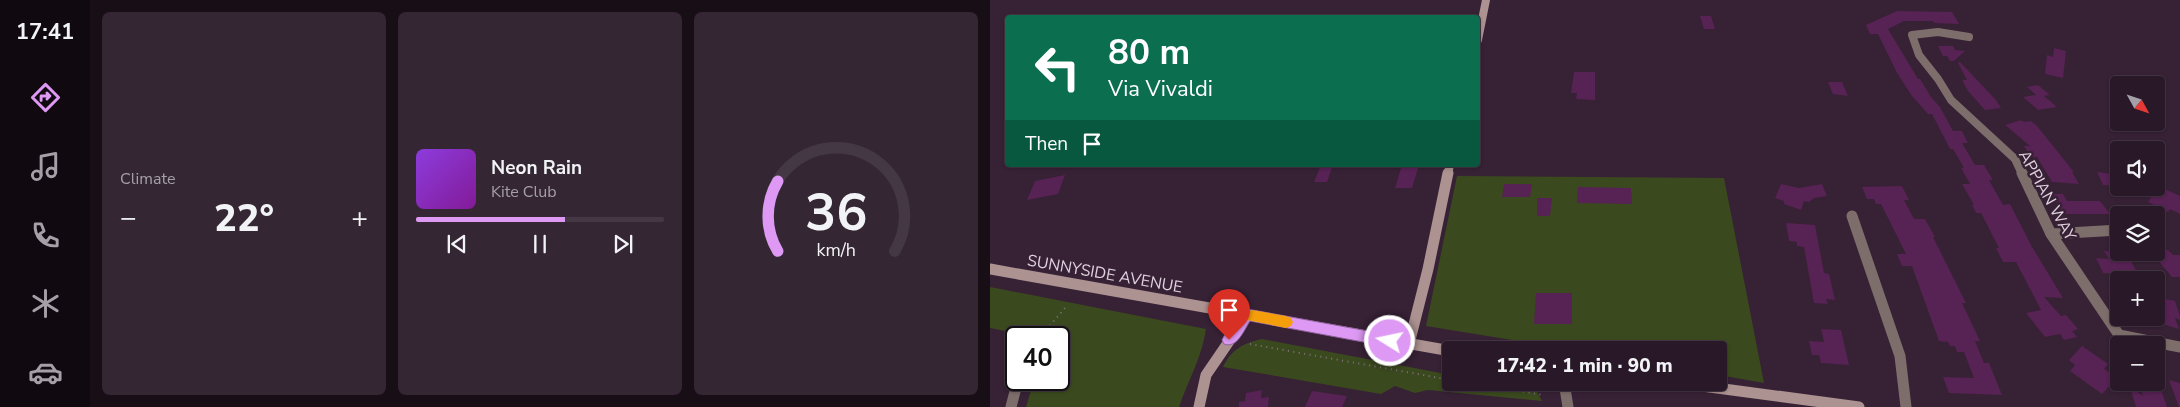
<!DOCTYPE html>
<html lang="en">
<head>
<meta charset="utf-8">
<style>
	body { margin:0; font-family:"Nunito Sans",sans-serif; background:#352634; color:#f1f3f6; height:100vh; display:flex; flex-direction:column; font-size:19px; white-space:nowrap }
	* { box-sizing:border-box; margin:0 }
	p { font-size:16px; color:#a5a0a8 }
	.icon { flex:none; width:28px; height:28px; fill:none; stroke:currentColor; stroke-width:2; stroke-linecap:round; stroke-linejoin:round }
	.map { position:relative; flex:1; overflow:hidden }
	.details { display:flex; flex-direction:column; gap:12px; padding:12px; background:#170e16; width:900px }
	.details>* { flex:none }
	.banner { position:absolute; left:15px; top:15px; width:475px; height:152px; border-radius:5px; box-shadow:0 1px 4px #0004,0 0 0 1px #453845; background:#0b6e4f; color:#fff; overflow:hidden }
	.needle { width:32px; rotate:130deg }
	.buttons { position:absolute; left:1120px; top:76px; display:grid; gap:10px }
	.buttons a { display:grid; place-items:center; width:55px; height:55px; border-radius:5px; background:#291928; box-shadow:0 1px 4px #0004,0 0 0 1px #453845; font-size:25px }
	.speed { position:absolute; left:15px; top:326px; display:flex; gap:10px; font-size:25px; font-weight:700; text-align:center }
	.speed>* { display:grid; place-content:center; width:65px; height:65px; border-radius:50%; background:#291928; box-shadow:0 1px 4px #0004,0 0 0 1px #453845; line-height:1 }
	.speed .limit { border:2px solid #111; border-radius:8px; background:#fff; color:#111 }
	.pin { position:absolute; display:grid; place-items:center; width:42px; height:42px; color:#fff; margin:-51px -21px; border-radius:50% 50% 50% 0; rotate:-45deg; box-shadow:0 0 5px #0007 }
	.pin .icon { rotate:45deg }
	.me { position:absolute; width:55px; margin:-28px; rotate:280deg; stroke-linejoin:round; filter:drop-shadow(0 0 4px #0008) }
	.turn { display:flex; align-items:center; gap:18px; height:105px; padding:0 20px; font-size:22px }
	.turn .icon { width:65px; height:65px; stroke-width:2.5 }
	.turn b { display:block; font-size:35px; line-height:42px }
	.then { display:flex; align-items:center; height:48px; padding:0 20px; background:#0003; gap:10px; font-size:19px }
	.big { font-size:38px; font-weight:800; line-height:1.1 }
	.details .widget { flex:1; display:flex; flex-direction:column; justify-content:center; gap:8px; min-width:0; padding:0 18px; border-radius:8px; background:#352634 }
	.details .dial { align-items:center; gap:0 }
	.dial svg { height:130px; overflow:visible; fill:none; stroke:#453845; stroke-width:7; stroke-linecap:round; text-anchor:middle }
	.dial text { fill:#f1f3f6; stroke:none }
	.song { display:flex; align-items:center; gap:15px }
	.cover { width:60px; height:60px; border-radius:8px; background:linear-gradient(135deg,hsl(270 70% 55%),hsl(290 70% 35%)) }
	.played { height:5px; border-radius:2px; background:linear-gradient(90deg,#dd99f3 60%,#453845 60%) }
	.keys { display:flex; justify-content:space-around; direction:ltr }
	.heat { display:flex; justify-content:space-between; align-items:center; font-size:28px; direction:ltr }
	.details .tiles { flex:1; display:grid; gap:12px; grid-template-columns:repeat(3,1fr) }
	.trip { position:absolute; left:452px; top:341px; width:285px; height:50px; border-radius:5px; background:#291928; box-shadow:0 1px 4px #0004,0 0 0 1px #453845; font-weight:800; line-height:50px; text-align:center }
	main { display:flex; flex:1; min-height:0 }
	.tabs { display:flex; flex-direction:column; width:90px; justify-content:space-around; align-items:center; background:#100a10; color:#a5a0a8 }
	.tabs .icon { width:35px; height:35px }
	.tabs .active { color:#dd99f3 }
	.tabs b { font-size:22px; color:#f1f3f6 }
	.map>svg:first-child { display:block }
	.green { fill:#3b4a1e }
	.building { fill:#572254 }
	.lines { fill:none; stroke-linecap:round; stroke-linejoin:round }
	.path { stroke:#837081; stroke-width:2; stroke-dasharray:1 4.5; stroke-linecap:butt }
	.street-far1 { stroke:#7d6d6b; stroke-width:8 }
	.street { stroke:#7d6d6b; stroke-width:11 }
	.secondary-far1 { stroke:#ac9290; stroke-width:8 }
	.secondary { stroke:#ac9290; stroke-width:11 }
	.route { fill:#dd99f3; stroke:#90639e }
	.slow { fill:#f59e0b }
	.labels { text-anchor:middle; stroke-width:5; stroke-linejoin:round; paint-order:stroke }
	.street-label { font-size:16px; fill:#e0d1de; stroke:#372135 }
</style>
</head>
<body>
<main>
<nav class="tabs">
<b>17:41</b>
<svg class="icon active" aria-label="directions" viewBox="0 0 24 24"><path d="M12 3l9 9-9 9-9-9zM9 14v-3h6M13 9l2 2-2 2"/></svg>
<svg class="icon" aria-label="music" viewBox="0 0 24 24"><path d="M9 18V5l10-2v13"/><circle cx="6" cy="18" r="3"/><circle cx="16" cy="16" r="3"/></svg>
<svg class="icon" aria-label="phone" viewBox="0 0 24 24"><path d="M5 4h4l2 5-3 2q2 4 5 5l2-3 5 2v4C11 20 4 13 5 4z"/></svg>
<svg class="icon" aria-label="climate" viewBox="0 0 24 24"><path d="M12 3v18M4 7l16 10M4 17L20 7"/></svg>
<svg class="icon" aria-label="car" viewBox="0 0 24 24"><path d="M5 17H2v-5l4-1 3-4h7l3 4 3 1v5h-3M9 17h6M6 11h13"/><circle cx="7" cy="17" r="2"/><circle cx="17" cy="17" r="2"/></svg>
</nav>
<section class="details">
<div class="tiles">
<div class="widget"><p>Climate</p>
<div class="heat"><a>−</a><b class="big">22°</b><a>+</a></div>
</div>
<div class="widget">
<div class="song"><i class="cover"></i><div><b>Neon Rain</b><p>Kite Club</p></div></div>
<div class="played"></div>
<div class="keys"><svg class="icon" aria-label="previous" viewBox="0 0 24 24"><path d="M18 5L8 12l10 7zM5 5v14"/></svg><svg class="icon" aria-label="pause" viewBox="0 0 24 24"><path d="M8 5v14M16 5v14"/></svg><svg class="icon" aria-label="next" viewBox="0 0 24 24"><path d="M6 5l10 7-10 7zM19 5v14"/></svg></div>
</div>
<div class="widget dial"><svg viewBox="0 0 100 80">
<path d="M14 69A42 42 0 1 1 86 69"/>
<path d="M14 69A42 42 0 0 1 14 26" stroke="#dd99f3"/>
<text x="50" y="56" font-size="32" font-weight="700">36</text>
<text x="50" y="72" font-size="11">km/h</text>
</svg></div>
</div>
</section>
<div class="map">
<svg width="1190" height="407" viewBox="0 0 1190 407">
	<rect width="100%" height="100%" fill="#372135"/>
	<g class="green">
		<path d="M467,176L734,178L774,383L729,375V350H583L436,326Z"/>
		<path d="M0,287L216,329C212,357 198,381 189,407H36L44,380H69V338L66,337C60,321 43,332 31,333C22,334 9,329 0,328Z"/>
		<path d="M272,339L461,375V382L507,383L546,390L552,401L438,390L425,393L405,386L391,394L233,367C241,350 253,343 272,339Z"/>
	</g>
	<g class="building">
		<path d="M907,11L962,12L969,24L944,23L943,21H914L898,29L928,79H930L941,97L950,107L963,131H972L978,143H972L985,165H994L1003,180H999L1013,205L1020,204L1041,245L1073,298L1054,297L1071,316L1076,315L1088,329L1082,331L1087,337L1074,340L1070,334L1055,337L1036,313L1051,310L1026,262H1013L1006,248H1009L991,213H986L982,205H984L972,184H980L971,168H974L963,149H960L942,114H938L922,96L907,73L888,34H880L876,25Z"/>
		<path d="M710,16H721L725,29H714Z"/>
		<path d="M948,46H963L965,50L975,51L964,61H960L957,56H953Z"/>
		<path d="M1064,48L1076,51L1073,78L1055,74L1057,55L1063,57Z"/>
		<path d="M970,62L1006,100L1011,108L995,110L978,91L972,80H977L968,63Z"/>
		<path d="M584,72H605V100L586,99L587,93H581Z"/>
		<path d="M838,82H852L858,96L843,94Z"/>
		<path d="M1048,85L1060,95L1054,96L1067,107L1048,110L1033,97L1046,95L1037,87Z"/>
		<path d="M1031,120L1034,122L1041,121L1047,126L1084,172H1082L1089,184L1062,182L1047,157H1041L1034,146H1040L1015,125Z"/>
		<path d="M331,165H343L337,182H324Z"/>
		<path d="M412,165H429L422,188H405Z"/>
		<path d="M1107,172L1129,175V186L1113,185Z"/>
		<path d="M75,175L68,194L37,200L45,181Z"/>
		<path d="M514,184H542L540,197H512Z"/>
		<path d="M791,184L809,188L832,184L837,196L824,198L819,202L814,201L811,210L794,204V201L785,198Z"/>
		<path d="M912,186L919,200H914L924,219H935L945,237H943L976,303H972L990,341H985L994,363H999L1012,395L959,393L953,377L984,378L974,352H967L965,346H960L958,342L949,341L922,266H912L907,254H916L891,204H886L884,199H877L872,187Z"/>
		<path d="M1168,186L1190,196V214L1180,209L1178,212L1158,202Z"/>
		<path d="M588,187L641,188L642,204L587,203Z"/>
		<path d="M1061,194H1073L1077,201H1110L1120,214H1074Z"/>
		<path d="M547,198H562L560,216H547Z"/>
		<path d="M796,223L825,225L834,273L839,274L845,300L836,299L838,304L824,303L814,247L807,246V242L799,241Z"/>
		<path d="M1166,250H1178L1183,255H1190V277H1182L1166,258Z"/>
		<path d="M1114,251L1135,252L1149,275L1113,273L1106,258L1119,259Z"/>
		<path d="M546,293H582V324H544Z"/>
		<path d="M1166,297L1185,301L1190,316V320L1185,318L1189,329L1166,322Z"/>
		<path d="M831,329L851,330L859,365L831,363L829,355H822L819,341L834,342Z"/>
		<path d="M1092,346L1118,364L1114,369L1127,378L1112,394L1080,371L1085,365L1079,360Z"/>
		<path d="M1179,380L1190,383V407H1189Z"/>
		<path d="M1149,382L1170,387L1177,407H1146L1140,387L1153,396Z"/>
		<path d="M272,390L271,398L279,397L278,407H249V402L255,401L256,393Z"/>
		<path d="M322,391L357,396L352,407H315Z"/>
	</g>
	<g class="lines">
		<g class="path">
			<path d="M49,338L76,307"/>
			<path d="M260,344L461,380"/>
			<path d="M479,382L553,395"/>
		</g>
		<path class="street-far1" d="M979,37L948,32L922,35L929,55L948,79L961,100L1025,159L1032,174"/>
		<g class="street">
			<path d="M1032,173L1061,234L1129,335L1190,347"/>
			<path d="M862,216L910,356L916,407"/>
			<path d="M1061,234L1129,230"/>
			<path d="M574,382L578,407"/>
			<path d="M21,407L28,380"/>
		</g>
		<g class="secondary-far1">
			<path d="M488,40L496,0"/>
			<path d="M458,174L460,165"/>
		</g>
		<g class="secondary">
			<path d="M0,269L461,351"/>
			<path d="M419,344L438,269L458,173"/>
			<path d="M682,382L869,407"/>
			<path d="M209,407L216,375L257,315"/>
		</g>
	</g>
	<path class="route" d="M257,309L400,335L405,337L407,341L405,345L400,347L260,321C254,330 247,349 234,344L232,340L234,336L252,311Z"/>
	<path class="slow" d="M262,310L296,316L301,318L303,322L301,326L296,328L262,321L257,320L255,316L257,312Z"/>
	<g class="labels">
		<g class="street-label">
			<text transform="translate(1058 195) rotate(61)" y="6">APPIAN WAY</text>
			<text transform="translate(115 273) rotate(10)" y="6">SUNNYSIDE AVENUE</text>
		</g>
	</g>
</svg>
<div class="buttons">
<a><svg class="needle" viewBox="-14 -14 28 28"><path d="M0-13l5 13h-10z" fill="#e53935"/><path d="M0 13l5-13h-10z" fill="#a5a0a8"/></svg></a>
<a><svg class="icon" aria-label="sound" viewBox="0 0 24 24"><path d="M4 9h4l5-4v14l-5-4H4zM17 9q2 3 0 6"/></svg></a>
<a><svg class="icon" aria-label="layers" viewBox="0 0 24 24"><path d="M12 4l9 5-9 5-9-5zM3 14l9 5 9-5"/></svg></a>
<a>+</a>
<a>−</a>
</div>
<div class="speed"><div class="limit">40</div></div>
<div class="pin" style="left:239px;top:340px;background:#d93025"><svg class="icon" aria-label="arrive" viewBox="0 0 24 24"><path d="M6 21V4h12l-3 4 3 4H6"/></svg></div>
<svg class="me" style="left:400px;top:341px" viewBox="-20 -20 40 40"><circle r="17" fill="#dd99f3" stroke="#fff" stroke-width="3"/><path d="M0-11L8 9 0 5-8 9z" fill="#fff"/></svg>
<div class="trip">17:42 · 1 min · 90 m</div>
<div class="banner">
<div class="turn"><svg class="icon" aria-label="left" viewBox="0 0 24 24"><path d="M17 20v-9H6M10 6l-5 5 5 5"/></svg><div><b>80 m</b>Via Vivaldi</div></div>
<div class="then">Then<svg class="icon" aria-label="arrive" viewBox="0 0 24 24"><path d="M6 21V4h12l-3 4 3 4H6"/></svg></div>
</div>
</div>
</main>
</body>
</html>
